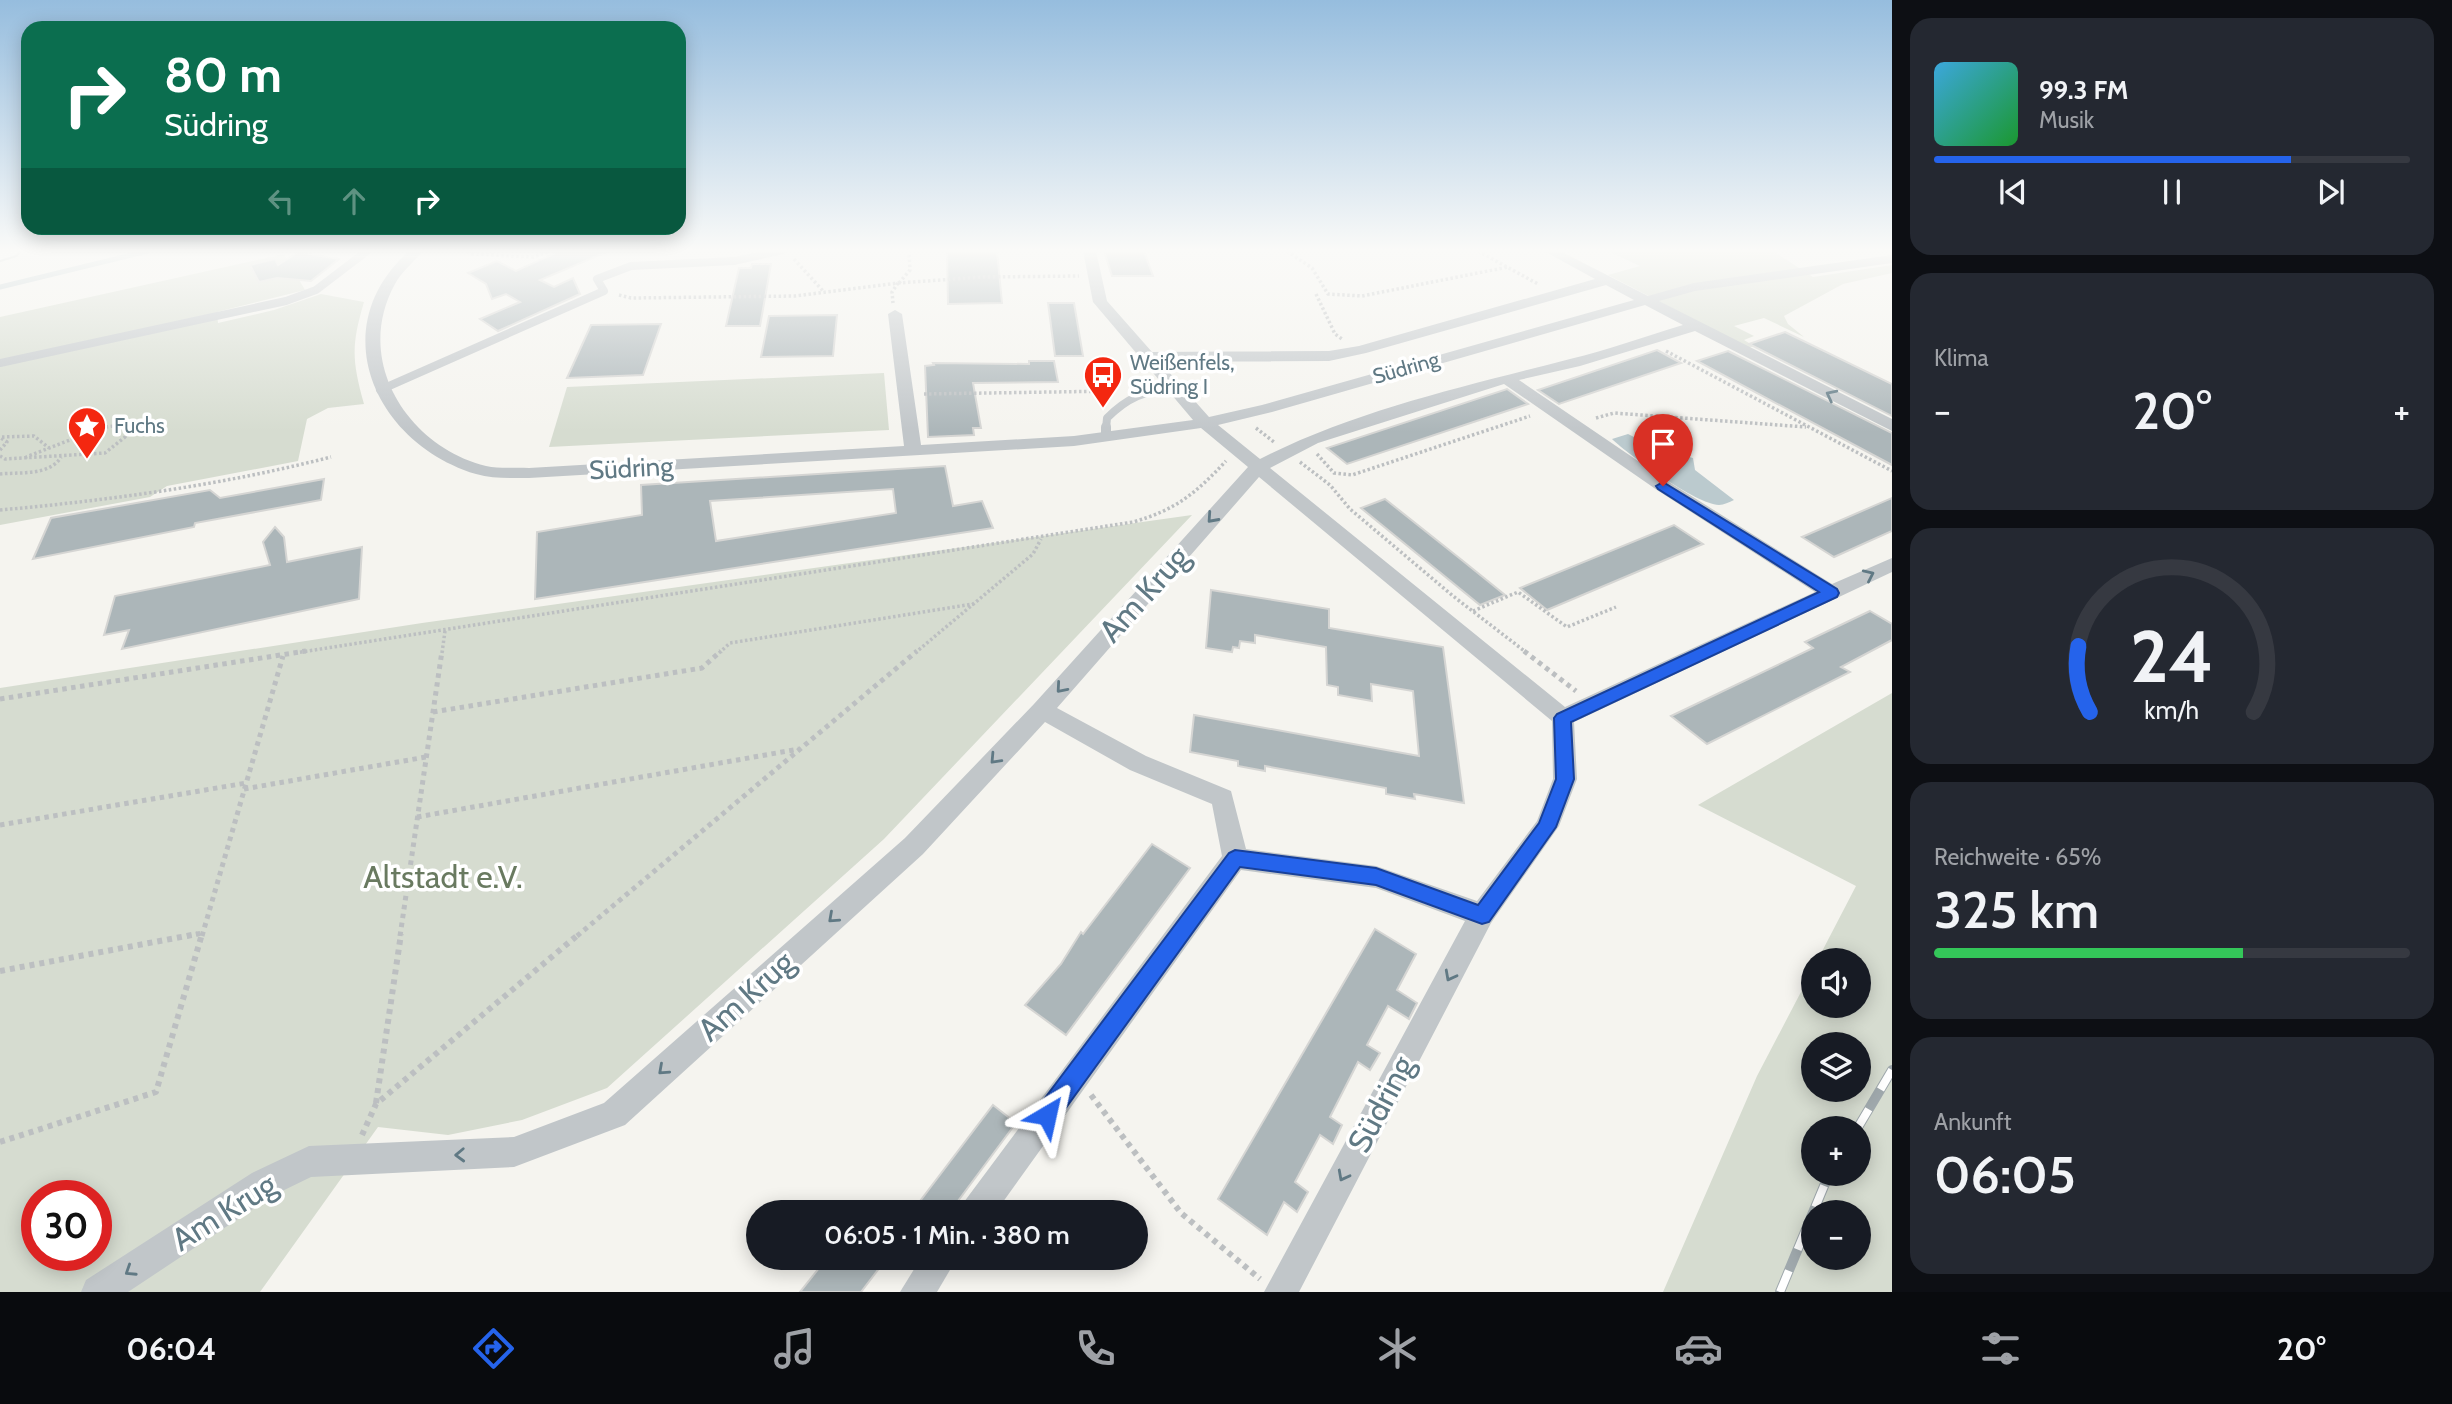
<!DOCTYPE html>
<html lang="de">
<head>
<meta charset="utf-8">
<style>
	body { margin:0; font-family:Cabin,sans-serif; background:#242831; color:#f1f3f6; height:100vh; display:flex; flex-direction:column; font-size:26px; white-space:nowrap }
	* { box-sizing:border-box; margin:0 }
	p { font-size:23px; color:#9ea1a6 }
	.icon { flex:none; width:38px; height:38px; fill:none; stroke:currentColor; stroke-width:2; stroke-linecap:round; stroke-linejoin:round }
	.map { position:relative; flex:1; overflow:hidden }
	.panel { display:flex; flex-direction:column; gap:18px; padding:18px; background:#0d0f14; width:560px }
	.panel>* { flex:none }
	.top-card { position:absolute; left:21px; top:21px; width:665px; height:214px; border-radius:21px; box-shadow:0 4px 18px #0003; background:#0b6e4f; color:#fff; overflow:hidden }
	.controls { position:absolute; left:1801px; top:948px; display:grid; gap:14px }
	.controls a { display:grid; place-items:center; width:70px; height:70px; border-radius:50%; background:#171b24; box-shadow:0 4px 18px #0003; font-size:35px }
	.speed { position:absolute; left:21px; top:1180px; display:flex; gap:14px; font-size:35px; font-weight:700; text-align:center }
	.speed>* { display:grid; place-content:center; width:91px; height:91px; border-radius:50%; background:#171b24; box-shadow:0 4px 18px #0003; line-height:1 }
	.speed .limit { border:10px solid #d22; background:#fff; color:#111 }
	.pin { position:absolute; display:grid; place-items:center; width:60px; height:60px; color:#fff; margin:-72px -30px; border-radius:50% 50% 50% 0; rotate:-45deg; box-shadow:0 0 7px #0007 }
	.pin .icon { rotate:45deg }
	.me { position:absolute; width:77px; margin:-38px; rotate:36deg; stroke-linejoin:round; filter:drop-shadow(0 0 5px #0008) }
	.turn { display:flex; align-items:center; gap:24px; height:147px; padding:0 28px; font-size:32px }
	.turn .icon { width:91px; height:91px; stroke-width:2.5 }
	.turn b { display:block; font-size:49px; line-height:60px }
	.lanes { display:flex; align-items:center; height:66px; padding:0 28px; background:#0003; justify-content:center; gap:35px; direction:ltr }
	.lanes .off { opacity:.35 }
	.big { font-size:52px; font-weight:600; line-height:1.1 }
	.panel .widget { flex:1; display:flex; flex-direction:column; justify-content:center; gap:10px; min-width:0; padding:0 24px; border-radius:21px; background:#242831 }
	.panel .dial { align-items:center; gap:0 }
	.dial svg { height:182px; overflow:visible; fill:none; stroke:#363941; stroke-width:7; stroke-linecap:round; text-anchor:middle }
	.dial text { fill:#f1f3f6; stroke:none }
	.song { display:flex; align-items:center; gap:21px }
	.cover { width:84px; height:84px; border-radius:10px; background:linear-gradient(135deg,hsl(200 70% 55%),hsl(130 70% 35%)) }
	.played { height:7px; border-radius:4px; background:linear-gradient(90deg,#2563eb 75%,#363941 75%) }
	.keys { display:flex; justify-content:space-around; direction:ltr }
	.heat { display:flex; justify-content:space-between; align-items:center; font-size:38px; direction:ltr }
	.charge { height:10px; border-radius:5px; background:linear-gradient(90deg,#34c759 65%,#363941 0) }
	.trip { position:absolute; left:746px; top:1200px; width:402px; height:70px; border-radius:35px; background:#171b24; box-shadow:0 4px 18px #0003; font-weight:600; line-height:70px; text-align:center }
	.tab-bar { display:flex; height:112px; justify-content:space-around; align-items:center; background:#090b0e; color:#9ea1a6 }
	.tab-bar .icon { width:49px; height:49px }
	.tab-bar .current { color:#2563eb }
	.tab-bar b { font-size:32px; color:#f1f3f6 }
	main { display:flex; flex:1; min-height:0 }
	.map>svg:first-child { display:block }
	.green { fill:#d6dcd0; fill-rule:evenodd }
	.water { fill:#bbcace }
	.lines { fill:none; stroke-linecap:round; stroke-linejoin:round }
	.stream { stroke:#bbcace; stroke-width:5 }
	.building { fill:#acb6b9; stroke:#d5d5d3; stroke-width:2; fill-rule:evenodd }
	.primary-casing { stroke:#b1b8bb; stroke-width:4 }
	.path-far2 { stroke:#bcbfc1; stroke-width:3.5; stroke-dasharray:2.5 2.5; stroke-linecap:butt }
	.path-far1 { stroke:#bcbfc1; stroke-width:5; stroke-dasharray:4.5 4.5; stroke-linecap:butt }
	.path { stroke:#bcbfc1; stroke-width:6; stroke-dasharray:5 5; stroke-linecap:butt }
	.service-far1 { stroke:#c1c6c9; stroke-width:8 }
	.service { stroke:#c1c6c9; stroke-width:10 }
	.minor { fill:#c1c6c9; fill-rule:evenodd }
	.primary { fill:#fff; fill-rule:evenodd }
	.rail-casing { stroke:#9fa8ac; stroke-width:10 }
	.rail { stroke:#fff; stroke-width:8; stroke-dasharray:23; stroke-linecap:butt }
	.oneway { stroke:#607984 }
	.route { fill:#2563eb; stroke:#184099; stroke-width:2 }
	.labels { text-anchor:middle; stroke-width:7; stroke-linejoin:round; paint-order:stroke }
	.far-poi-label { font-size:21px; fill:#607984; stroke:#fff; text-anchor:start }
	.far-street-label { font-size:21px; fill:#607984; stroke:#fff }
	.street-label { font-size:26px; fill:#607984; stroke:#fff }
	.near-street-label { font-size:32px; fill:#607984; stroke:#fff }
	.near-park-label { font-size:32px; fill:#697a60; stroke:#fff }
</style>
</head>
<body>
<main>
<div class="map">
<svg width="1892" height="1292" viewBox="0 0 1892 1292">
	<rect width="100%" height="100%" fill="#f5f4ef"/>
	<g class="green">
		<path d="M1608,251H1773L1813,277L1892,265V273L1843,284L1784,316L1788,324L1804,337L1764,318L1734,326L1754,336L1744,340L1754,346L1749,348L1608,275L1640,266Z"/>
		<path d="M284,254L305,290L217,312L218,323L274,310L321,294L364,302C351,346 352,360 364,404L328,408L307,419L298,461L167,486L150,497L0,525V317Z"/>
		<path d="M884,373L889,430L549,447L567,387Z"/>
		<path d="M1192,515L884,839L607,1088L522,1120L448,1135L378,1127L260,1292H0V688L422,623ZM37,1195H96V1255H37Z"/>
		<path d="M1892,693V1292H1663L1757,1076L1813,969V1006H1858V961H1817L1856,886L1698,805ZM1813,1045H1858V1090H1813ZM1813,1129H1858V1174H1813ZM1813,1213H1858V1258H1813Z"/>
	</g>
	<path class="water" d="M1628,434L1656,448L1693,458L1695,470L1734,500C1729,502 1724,505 1719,505C1696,504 1630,456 1612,439Z"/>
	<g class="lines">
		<path class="stream" d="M0,287L148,251"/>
	</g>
	<g class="building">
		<path d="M560,251H609L540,280L554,287L573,278L580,294L498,331L480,319L520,302L506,294L492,299L486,284L468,273L497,261L516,271Z"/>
		<path d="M947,251H997L1002,303L948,304Z"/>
		<path d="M1104,251H1144L1153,276H1112Z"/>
		<path d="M298,252L339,259L311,281L277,278L259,282L250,265L275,259L278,265Z"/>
		<path d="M752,264H771L760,326H726L739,268H751Z"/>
		<path d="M1048,303H1074L1083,356H1055Z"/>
		<path d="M837,315L833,356L761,357L769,316Z"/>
		<path d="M661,324L643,375L567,378L591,325Z"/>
		<path d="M1785,332L1892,384V416L1749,344Z"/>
		<path d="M1657,350L1681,363L1559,404L1538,390Z"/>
		<path d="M1728,351L1892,433V465L1697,361Z"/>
		<path d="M1029,361H1054L1058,382L973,383L981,428H973L974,435L928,437L925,366L934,365L933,363L1029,364Z"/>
		<path d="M1507,389L1528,404L1347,464L1327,448Z"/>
		<path d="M945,466L953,506L982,501L993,528L535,599L537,532L642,515L641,485ZM893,489L896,513L716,541L710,501Z"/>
		<path d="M324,479L321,500L195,523L194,527L33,559L51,518L210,490L220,498Z"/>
		<path d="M1892,498V531L1834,557L1802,537Z"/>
		<path d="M1385,499L1463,561L1505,595L1480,605L1361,508Z"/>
		<path d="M1674,525L1703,544L1547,610L1520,588Z"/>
		<path d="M275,527L284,537L287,562L362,547L359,599L122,649L129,630L104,635L115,596L270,565L263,542Z"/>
		<path d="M1211,590L1329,609V628L1443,647L1464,803L1414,794L1415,799L1386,794V788L1265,766V771L1238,766V761L1190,752L1194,715L1419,756L1413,691L1371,684L1372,701L1338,695V687L1327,685L1326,647L1255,635V643L1240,641L1239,648L1233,647L1232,652L1206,648Z"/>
		<path d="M1870,611L1892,624V640L1841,667L1850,672L1707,744L1671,716L1813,648L1805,642Z"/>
		<path d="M1152,844L1190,868L1066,1035L1025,1005L1061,964L1081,932L1083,934Z"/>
		<path d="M1375,929L1416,954L1397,990L1417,1003L1409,1019L1388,1006L1367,1045L1380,1053L1370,1070L1358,1062L1330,1117L1342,1125L1333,1144L1320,1135L1295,1182L1308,1192L1297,1212L1284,1202L1267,1235L1218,1199Z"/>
		<path d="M993,1105L1016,1123L949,1213H911Z"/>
		<path d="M827,1258H887L861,1292H800Z"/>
	</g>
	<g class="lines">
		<g class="primary-casing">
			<path id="primary" d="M0,251H19L16,255L0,260Z"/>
		</g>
		<g class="path-far2">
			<path d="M467,251L473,254L533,257L550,251"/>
			<path d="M1287,251L1312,268L1328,294L1362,296L1508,267"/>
			<path d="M1478,251L1538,284"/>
			<path d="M794,259L824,292"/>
			<path d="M898,283L983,277L1079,276"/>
			<path d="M899,283L910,270L909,251"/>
			<path d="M1316,294L1335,334L1342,339"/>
			<path d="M619,295L631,298L795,296L898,283L892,292L893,303"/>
			<path d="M1666,351L1892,471"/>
			<path d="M924,394L1115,391"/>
			<path d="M1596,418L1614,413L1806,427"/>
			<path d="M1256,428L1274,442"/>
			<path d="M2,437L34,436L49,448"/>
			<path d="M0,450L7,442L1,438"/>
			<path d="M1317,454L1334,473L1352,475L1530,416"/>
			<path d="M0,456L5,459L105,453L125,437L128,424L77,431L75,438L26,457"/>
			<path d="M1300,462L1330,485L1350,509L1453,596L1527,653"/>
			<path d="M0,474C19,472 50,476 61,457"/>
			<path d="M0,510C112,500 222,485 331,457"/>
			<path d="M1473,611L1518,592L1567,627L1616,607"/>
			<path d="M295,653L1133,522C1176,510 1196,493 1226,461"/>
			<path d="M442,653L445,631"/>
			<path d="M719,653L730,643L973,604"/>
			<path d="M915,653L1033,554L1041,539"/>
		</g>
		<g class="path-far1">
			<path d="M1524,651L1576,691"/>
			<path d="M0,699L306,651"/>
			<path d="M433,712L702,668L721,651"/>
			<path d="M244,789L426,757"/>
			<path d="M417,817L799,749"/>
			<path d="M0,825L246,783"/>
			<path d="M187,936L202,933"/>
			<path d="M202,936L283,656"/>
			<path d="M400,936L442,651"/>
			<path d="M577,936L917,651"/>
		</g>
		<g class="path">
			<path d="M0,971L197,934"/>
			<path d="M1091,1095L1181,1213L1260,1279"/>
			<path d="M376,1103L401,934"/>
			<path d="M362,1135L376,1104L579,934"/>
			<path d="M0,1142L156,1092L202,934"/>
		</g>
		<g class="service-far1">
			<path d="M0,363L286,301L316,290L367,251"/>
			<path d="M380,390L604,291L597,279L631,266L734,261"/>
			<path d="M1106,429L1107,418C1127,398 1145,390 1173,389"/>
		</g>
		<path class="service" d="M1106,436V427"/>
		<g class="minor">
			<path d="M409,251H423C414,262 402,271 395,284C353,360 407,446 486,466C500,469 515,467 529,468L904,446L888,314L895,310L902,314L921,445L1074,436L1193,420L1093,302L1083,251H1096L1107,301L1152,352L1329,351L1359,346L1595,279L1544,251H1560L1648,296L1694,283L1892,255V263L1695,291L1659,301L1892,419V431L1695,331L1580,366L1519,380L1669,482L1832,584L1892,558V572L1574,722L1577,779L1559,826L1491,923L1299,1292H1264L1465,921L1376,888L1241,870L995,1213H959L964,1202L1222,856L1212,804L1130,770L1045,722L923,854L625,1125L514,1167L311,1177L274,1195L128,1292H81L86,1280L252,1173L309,1146L514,1137L604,1103L905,838L1034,704L1248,467L1201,428L1074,446L529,478C511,478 493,479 476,474C376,444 322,329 409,251ZM1606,285L1634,300L1262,405L1209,417L1160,362L1329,361L1366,353ZM1645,305L1683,325C1646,336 1608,350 1570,359C1466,386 1356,410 1260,459L1218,425L1272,412ZM1504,384L1657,490L1815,592L1565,707L1270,468L1318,443ZM1259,477L1552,721L1553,779L1537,821L1477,901L1376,866L1246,849L1231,791L1146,756L1057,708Z"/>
			<path d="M763,251H786L784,254L734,265L727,261L729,258Z"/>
			<path d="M921,1258H957L937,1292H900Z"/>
		</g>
		<use href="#primary" class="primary"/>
		<g class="rail-casing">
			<g id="rail">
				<path d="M1857,1129L1892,1070"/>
				<path d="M1780,1292L1829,1174"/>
			</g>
		</g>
		<use href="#rail" class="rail"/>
	</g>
	<defs><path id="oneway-chevron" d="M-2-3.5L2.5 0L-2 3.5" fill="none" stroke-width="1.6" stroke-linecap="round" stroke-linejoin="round" transform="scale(1.75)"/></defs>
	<g class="oneway">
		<use href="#oneway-chevron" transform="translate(1831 395) rotate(-153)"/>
		<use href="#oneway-chevron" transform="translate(1212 518) rotate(132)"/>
		<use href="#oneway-chevron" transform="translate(1869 575) rotate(-25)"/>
		<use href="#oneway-chevron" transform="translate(1061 688) rotate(131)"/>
		<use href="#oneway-chevron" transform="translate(995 759) rotate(133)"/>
		<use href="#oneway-chevron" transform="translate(833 918) rotate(138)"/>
		<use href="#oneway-chevron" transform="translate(1450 976) rotate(118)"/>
		<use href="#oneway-chevron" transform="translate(663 1070) rotate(138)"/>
		<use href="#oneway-chevron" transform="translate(460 1155) rotate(178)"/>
		<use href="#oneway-chevron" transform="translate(1343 1176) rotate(118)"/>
		<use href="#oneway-chevron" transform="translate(130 1271) rotate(147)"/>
	</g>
	<linearGradient id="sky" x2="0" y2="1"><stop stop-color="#96bdde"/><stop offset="0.58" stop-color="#fafaf8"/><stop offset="1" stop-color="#fafaf8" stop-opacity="0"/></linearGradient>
	<rect width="1892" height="432" fill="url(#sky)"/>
	<path class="route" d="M1663,482L1837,589L1839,593L1837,597L1571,722L1574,779L1556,827L1489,922L1482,924L1376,885L1240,867L1055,1123L1047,1126L1039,1123L1036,1115L1039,1106L1229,853L1235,850L1376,868L1478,905L1539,823L1556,779L1554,718L1557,714L1819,592L1658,489L1656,486Z"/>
	<defs>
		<g id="bus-pin" transform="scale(2.0125)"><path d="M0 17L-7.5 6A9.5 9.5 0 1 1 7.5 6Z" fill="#f42710" stroke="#fff"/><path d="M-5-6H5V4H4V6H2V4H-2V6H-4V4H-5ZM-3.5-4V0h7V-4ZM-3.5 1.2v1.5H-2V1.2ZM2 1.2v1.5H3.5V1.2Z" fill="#fff"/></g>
		<g id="sight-pin" transform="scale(2.0125)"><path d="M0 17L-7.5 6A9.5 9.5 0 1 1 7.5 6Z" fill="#f42710" stroke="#fff"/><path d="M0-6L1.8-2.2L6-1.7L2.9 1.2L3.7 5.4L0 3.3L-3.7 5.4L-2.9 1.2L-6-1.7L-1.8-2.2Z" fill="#fff"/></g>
	</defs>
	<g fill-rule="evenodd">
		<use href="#bus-pin" x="1103" y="375"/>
		<use href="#sight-pin" x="87" y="426"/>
	</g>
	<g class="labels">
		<g class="far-poi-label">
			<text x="1130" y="370">Weißenfels,<tspan x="1130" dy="24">Südring I</tspan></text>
			<text x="114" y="433">Fuchs</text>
		</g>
		<g class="far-street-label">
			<text transform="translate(1406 368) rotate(-16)" y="7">Südring</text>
		</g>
		<g class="street-label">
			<text transform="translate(631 468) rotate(-3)" y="9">Südring</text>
		</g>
		<g class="near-street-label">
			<text transform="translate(1144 594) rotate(-48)" y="11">Am Krug</text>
			<text transform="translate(746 996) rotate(-42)" y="11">Am Krug</text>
			<text transform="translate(1381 1104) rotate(-62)" y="11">Südring</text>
			<text transform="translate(224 1212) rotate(-32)" y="11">Am Krug</text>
		</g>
		<g class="near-park-label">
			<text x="443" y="888">Altstadt e.V.</text>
		</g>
	</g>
</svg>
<div class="controls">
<a><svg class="icon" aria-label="sound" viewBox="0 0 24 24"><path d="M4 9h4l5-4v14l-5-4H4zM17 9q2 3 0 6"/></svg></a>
<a><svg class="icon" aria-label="layers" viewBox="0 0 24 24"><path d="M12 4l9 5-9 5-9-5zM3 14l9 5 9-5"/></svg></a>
<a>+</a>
<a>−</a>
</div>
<div class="speed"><div class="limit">30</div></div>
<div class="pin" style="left:1663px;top:486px;background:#d93025"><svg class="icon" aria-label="arrive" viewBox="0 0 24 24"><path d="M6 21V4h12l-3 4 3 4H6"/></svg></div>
<svg class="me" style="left:1047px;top:1115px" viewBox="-20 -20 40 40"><path d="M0-17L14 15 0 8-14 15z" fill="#2563eb" stroke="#fff" stroke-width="4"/></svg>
<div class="trip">06:05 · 1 Min. · 380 m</div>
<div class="top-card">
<div class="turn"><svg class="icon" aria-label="right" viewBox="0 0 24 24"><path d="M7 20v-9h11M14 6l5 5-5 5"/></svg><div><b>80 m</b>Südring</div></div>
<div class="lanes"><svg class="icon off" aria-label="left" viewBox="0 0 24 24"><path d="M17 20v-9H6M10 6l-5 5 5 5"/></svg><svg class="icon off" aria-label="ahead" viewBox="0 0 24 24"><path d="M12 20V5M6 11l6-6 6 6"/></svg><svg class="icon" aria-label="right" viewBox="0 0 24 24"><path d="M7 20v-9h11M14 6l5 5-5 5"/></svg></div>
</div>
</div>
<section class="panel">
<div class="widget">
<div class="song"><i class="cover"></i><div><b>99.3 FM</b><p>Musik</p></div></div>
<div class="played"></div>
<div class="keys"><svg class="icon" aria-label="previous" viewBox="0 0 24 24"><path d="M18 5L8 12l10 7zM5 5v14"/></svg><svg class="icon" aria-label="pause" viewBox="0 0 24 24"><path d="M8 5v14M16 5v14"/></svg><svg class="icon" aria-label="next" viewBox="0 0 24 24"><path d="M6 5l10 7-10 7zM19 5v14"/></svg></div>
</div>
<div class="widget"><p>Klima</p>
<div class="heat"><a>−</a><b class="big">20°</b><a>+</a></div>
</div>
<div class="widget dial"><svg viewBox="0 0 100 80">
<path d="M14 69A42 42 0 1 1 86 69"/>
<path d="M14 69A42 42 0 0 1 9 40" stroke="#2563eb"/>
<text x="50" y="56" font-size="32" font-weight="700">24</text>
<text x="50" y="72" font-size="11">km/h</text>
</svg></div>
<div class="widget"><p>Reichweite · 65%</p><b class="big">325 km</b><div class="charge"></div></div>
<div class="widget"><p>Ankunft</p><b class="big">06:05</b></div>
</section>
</main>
<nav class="tab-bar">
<b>06:04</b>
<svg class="icon current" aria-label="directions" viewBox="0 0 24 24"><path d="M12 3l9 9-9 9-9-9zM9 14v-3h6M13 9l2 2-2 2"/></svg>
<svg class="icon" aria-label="music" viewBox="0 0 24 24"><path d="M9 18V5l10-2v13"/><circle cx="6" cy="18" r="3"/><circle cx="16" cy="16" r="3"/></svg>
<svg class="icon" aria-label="phone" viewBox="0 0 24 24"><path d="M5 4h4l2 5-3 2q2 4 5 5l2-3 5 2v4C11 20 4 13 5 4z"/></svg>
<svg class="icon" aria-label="climate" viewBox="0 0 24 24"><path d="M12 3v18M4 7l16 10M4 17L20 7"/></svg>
<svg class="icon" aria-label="car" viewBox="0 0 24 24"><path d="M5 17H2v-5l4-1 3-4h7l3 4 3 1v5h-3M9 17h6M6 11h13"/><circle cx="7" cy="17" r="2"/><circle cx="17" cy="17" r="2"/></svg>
<svg class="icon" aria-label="filters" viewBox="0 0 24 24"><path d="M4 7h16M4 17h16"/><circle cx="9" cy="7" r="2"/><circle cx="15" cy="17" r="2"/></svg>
<b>20°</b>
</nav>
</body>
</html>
